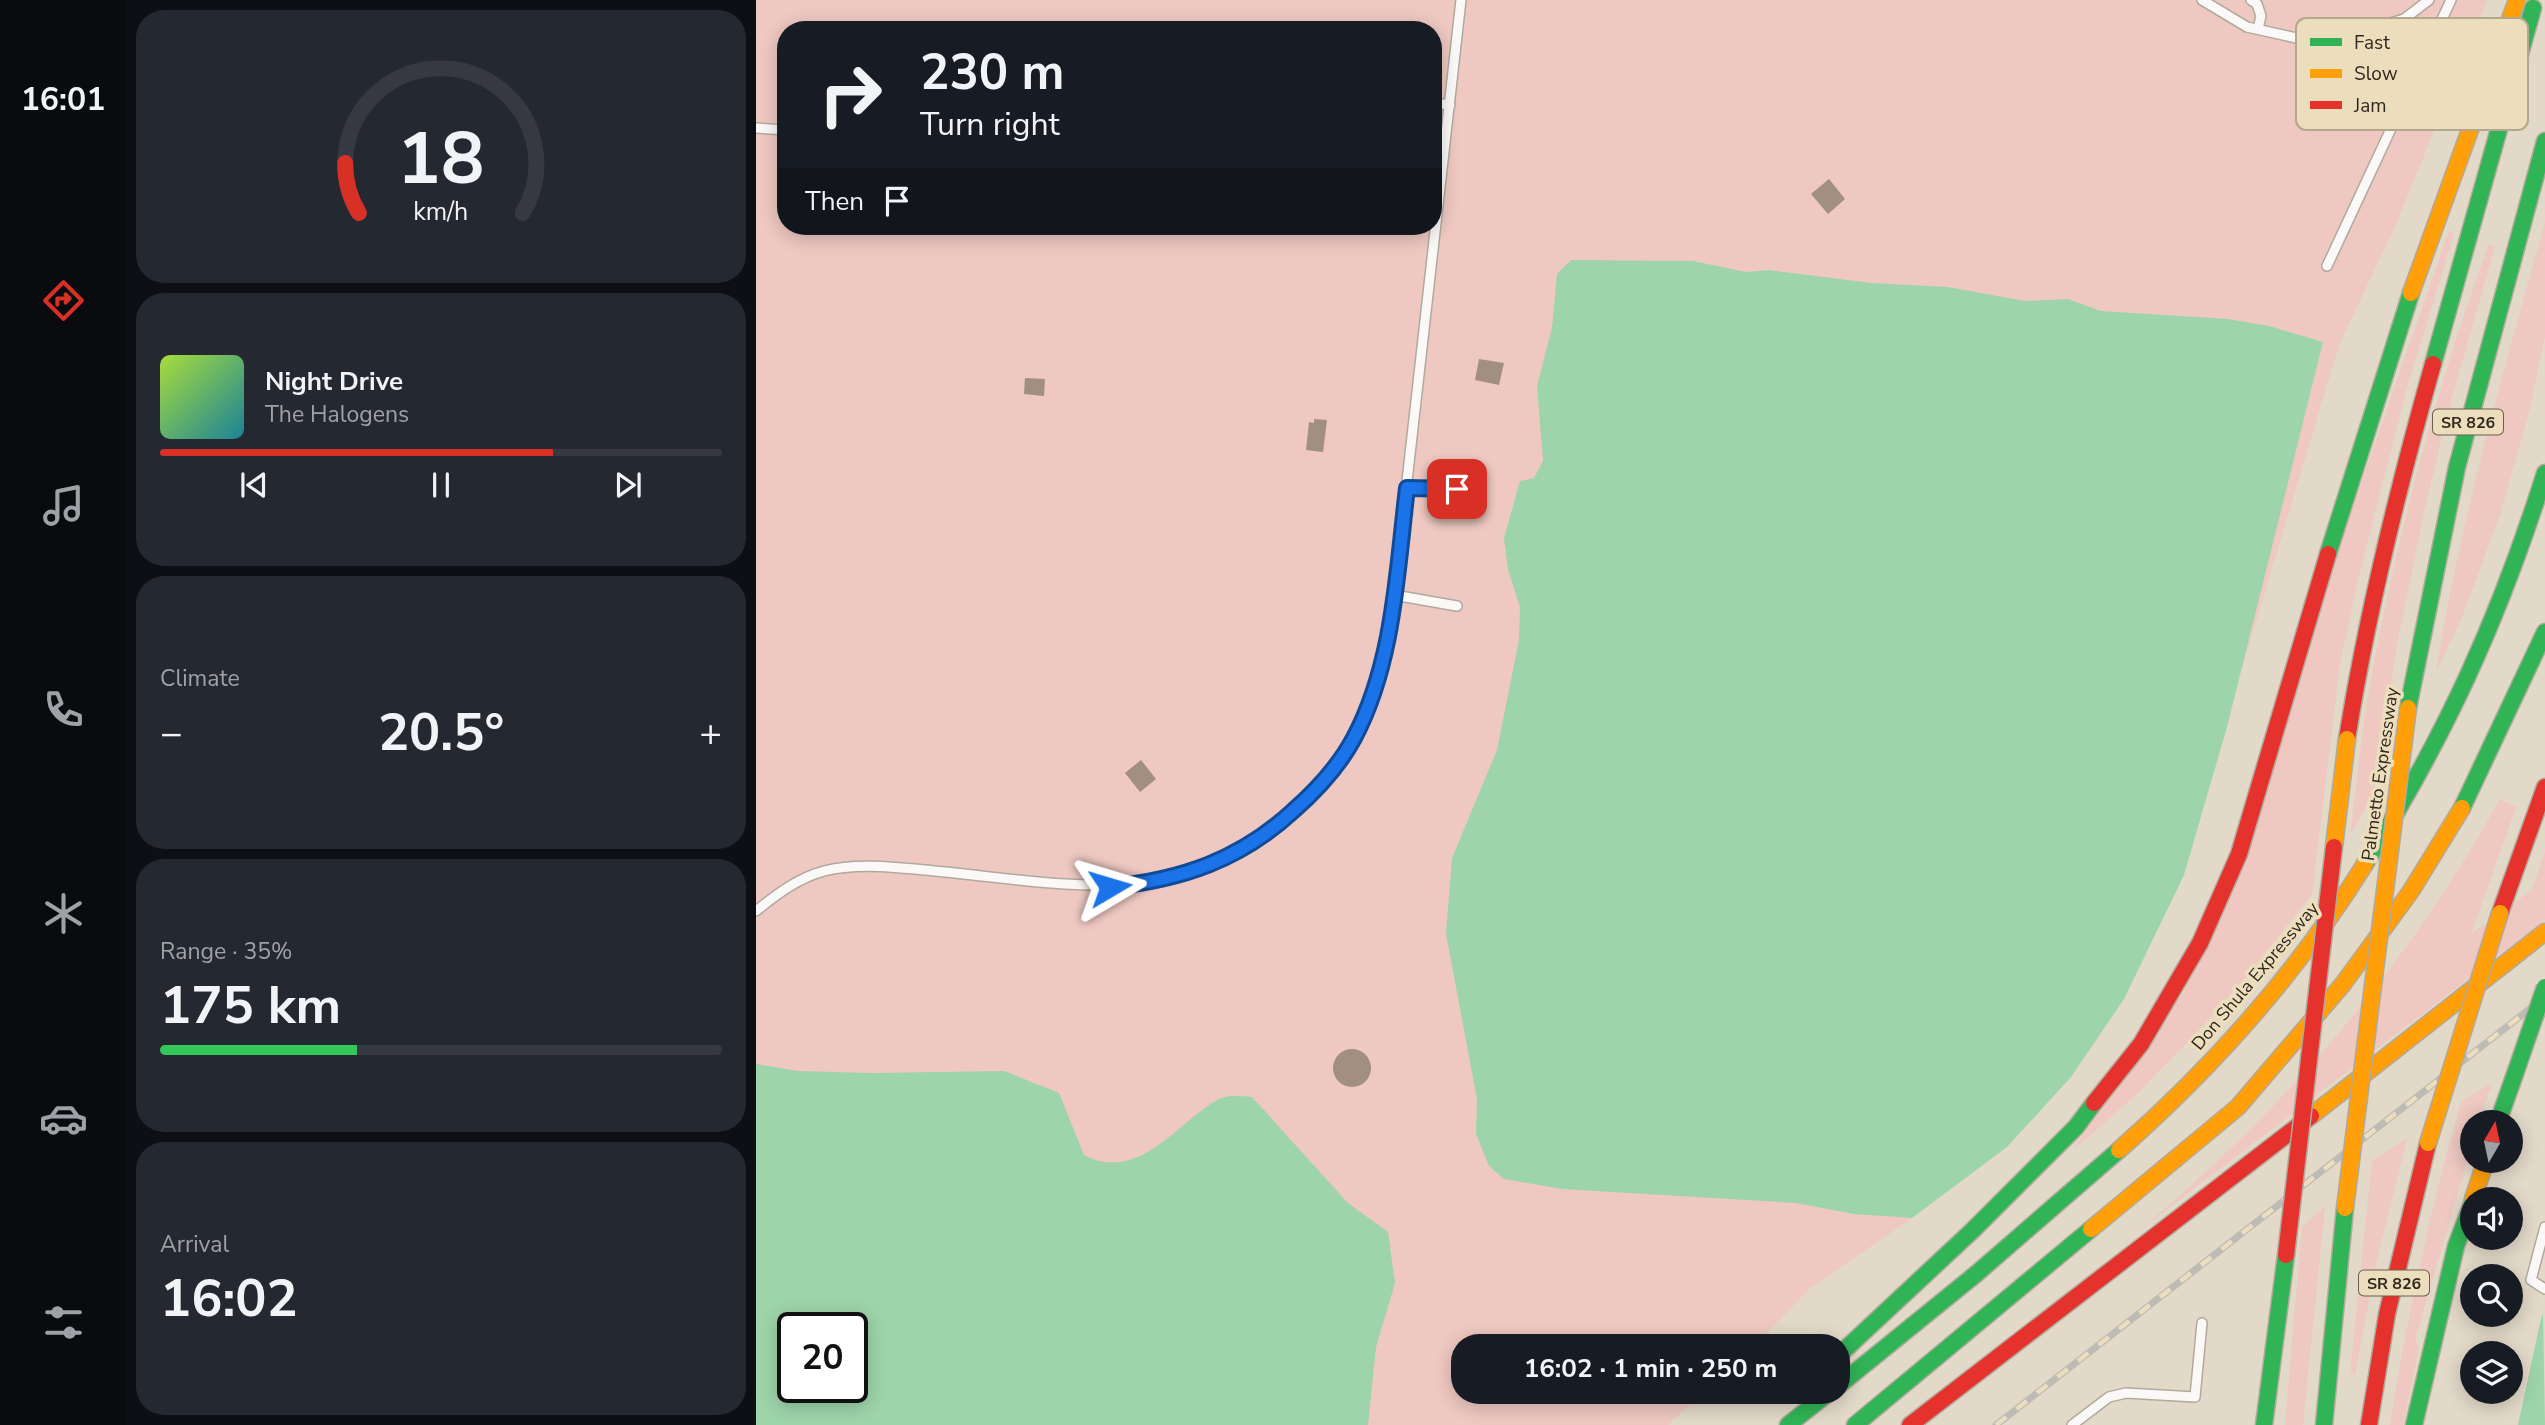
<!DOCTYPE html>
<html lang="en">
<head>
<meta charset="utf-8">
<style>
	body { margin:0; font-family:"Nunito Sans",sans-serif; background:#242831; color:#f1f3f6; height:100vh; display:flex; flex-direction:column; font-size:26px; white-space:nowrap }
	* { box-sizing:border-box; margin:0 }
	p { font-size:23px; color:#9ea1a6 }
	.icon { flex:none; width:38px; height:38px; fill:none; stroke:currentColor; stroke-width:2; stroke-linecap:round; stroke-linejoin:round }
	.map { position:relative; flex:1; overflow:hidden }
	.side { display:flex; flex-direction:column; gap:10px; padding:10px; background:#0d0f14; width:630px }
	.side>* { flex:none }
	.guide { position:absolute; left:21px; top:21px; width:665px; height:214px; border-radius:28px; box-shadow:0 4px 18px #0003; background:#171b24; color:#f1f3f6; overflow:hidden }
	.needle { width:46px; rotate:9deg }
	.controls { position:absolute; left:1704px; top:1110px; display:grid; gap:14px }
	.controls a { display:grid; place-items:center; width:63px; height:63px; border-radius:50%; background:#171b24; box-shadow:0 4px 18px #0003; font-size:35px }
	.speed { position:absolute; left:21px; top:1312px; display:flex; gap:14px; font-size:35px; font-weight:700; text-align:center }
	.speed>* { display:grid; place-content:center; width:91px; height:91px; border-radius:50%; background:#171b24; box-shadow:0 4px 18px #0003; line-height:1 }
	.speed .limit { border:4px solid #111; border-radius:10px; background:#fff; color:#111 }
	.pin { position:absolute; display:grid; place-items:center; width:60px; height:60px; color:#fff; margin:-30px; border-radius:14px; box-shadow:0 4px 10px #0006 }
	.me { position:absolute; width:77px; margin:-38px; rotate:83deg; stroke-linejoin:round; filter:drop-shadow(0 0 5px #0008) }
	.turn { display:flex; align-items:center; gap:24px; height:147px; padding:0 28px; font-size:32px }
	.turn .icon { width:91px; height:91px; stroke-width:2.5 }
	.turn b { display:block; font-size:49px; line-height:60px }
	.then { display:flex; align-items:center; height:66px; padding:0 28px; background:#0003; gap:14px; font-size:26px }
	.big { font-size:52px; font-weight:700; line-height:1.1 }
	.side .widget { flex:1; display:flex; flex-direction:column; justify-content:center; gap:10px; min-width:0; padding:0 24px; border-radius:28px; background:#242831 }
	.side .dial { align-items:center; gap:0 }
	.dial svg { height:182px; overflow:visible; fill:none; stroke:#363941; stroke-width:7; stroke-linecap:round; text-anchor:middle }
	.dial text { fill:#f1f3f6; stroke:none }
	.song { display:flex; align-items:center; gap:21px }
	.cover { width:84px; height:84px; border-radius:10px; background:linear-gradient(135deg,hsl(80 70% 55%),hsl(190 70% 35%)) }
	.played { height:7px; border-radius:4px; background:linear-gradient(90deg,#d93025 70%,#363941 70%) }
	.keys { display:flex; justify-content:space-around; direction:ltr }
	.heat { display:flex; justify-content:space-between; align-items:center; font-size:38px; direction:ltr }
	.charge { height:10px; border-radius:5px; background:linear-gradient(90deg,#34c759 35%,#363941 0) }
	.trip { position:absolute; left:695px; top:1334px; width:399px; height:70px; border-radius:28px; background:#171b24; box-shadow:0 4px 18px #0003; font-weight:700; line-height:70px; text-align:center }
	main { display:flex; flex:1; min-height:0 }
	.dock { display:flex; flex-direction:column; width:126px; justify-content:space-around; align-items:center; background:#090b0e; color:#9ea1a6 }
	.dock .icon { width:49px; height:49px }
	.dock .on { color:#d93025 }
	.dock b { font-size:32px; color:#f1f3f6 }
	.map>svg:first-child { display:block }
	.green { fill:#eec8c1; fill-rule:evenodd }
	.water { fill:#9ed4aa; fill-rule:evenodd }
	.building { fill:#a18f7f }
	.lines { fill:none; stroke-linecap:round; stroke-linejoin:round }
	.lane-casing { stroke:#b0aa9d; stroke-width:12 }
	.fast-casing { stroke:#b0aa9d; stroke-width:19 }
	.slow-casing { stroke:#b0aa9d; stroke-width:19 }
	.jam-casing { stroke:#b0aa9d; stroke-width:19 }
	.lane { stroke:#fbf9f7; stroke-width:9 }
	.fast { stroke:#30b455; stroke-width:16 }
	.slow { stroke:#ff9f0a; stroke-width:16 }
	.jam { stroke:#e5322d; stroke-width:16 }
	.rail-casing { stroke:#bdbbb6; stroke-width:7 }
	.rail { stroke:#ecddbd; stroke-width:4.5; stroke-dasharray:13; stroke-linecap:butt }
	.fast-bridge-casing { stroke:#b0aa9d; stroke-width:19; stroke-linecap:butt }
	.slow-bridge-casing { stroke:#b0aa9d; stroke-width:19; stroke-linecap:butt }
	.jam-bridge-casing { stroke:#b0aa9d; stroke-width:19; stroke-linecap:butt }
	.fast-bridge { stroke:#30b455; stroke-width:16 }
	.slow-bridge { stroke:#ff9f0a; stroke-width:16 }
	.jam-bridge { stroke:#e5322d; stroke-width:16 }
	.route-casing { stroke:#114b97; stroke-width:18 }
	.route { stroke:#1a73e8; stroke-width:12 }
	.labels { text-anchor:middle; stroke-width:7; stroke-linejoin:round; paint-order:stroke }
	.shield { fill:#ecddbd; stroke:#685f4d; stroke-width:2 }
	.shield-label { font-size:16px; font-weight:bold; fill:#2f291d }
	.street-label { font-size:18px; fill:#2f291d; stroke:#ecddbd }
	.key { fill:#ecddbd; stroke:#b3a78d; stroke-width:2 }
	.key-label { font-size:19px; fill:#2f291d }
</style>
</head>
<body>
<main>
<nav class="dock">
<b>16:01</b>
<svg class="icon on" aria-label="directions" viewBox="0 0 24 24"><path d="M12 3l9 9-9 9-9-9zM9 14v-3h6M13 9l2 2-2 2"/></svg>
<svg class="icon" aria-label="music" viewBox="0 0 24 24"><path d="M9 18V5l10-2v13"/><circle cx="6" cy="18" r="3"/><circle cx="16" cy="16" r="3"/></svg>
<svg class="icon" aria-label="phone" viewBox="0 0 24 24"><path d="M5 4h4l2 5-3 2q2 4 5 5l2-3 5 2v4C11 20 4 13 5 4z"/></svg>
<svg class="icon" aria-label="climate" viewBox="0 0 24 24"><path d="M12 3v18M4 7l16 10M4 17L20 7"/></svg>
<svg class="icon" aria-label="car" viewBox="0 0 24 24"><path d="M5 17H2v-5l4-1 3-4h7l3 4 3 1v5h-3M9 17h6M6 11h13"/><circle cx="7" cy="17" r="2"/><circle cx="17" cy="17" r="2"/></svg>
<svg class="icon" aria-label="filters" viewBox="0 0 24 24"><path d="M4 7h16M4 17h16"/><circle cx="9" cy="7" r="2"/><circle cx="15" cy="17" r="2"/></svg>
</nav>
<section class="side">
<div class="widget dial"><svg viewBox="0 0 100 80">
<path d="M14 69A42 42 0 1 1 86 69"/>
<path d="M14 69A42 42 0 0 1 8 47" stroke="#d93025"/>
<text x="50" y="56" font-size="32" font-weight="700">18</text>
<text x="50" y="72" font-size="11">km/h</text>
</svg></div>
<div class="widget">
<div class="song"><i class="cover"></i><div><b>Night Drive</b><p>The Halogens</p></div></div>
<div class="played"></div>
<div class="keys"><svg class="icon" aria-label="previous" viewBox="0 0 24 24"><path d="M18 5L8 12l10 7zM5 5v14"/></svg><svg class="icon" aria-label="pause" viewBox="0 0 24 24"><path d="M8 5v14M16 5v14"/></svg><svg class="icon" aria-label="next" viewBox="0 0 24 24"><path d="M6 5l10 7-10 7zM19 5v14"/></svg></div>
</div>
<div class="widget"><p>Climate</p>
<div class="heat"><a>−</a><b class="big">20.5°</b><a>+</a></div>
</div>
<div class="widget"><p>Range · 35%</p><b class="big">175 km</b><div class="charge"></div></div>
<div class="widget"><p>Arrival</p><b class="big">16:02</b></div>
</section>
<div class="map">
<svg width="1789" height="1425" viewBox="0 0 1789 1425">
	<rect width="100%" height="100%" fill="#e2d9c8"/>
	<g class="green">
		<path d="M0,0H1731L1642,220L1583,345L1417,898L1315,1077L1156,1218L1053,1289L999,1346H707V1391H949L912,1425H0ZM30,30H677V226H30ZM37,1328H96V1388H37Z"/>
		<path d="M1789,222V336L1774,408L1745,512L1705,620L1680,672C1704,520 1748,370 1789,222Z"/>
		<path d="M1693,231L1698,234L1650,391L1602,580L1584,663L1556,894L1492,975L1442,1031L1380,1095L1316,1151L1428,992Z"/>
		<path d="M1733,244L1739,246L1692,411L1668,513L1642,639L1617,795L1594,834C1600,791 1604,746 1611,702C1638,547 1679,392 1733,244Z"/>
		<path d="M1744,799L1760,807L1715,934L1776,890L1789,852V920L1380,1233C1529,1109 1650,969 1744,799Z"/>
		<path d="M1736,1083L1723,1122H1717V1142L1659,1339L1663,1347L1647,1425H1634C1651,1315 1675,1209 1705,1102Z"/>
		<path d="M1651,1138L1618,1273L1599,1375L1594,1374L1616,1161Z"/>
		<path d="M1569,1206L1547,1425H1529L1546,1227Z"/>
	</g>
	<g class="water">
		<path d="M815,260L937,261L990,272L1013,270L1115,283L1192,287L1269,301L1312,299L1345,311L1472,319L1513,326L1567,342L1471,727L1428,875L1368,999L1315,1077L1251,1147L1156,1218L1098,1214L1040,1203L806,1189L748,1179L733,1166L720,1134L721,1099L690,934L696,858L741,750L763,640L764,607L752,570L748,538L764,481L778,478L787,461L781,386L796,328L801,274Z"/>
		<path d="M0,1064L42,1071L116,1073L248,1071L303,1093L328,1155C383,1184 421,1122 463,1099C473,1094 485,1096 496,1097L592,1203L632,1232L639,1283L620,1347L612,1425H0ZM37,1328H96V1388H37Z"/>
		<path d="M1787,1313L1789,1425H1762L1784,1323Z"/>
	</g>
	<g class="building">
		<path d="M1073,179L1089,199L1072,214L1055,194Z"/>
		<path d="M723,359L748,363L743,385L719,380Z"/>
		<path d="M269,378L289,379L288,396L268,394Z"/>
		<path d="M558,419L571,420L567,452L550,450L553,422L558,423Z"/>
		<path d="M385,760L400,779L384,792L369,773Z"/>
		<circle cx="596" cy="1068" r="19"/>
	</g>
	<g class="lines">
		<g class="lane-casing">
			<g id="lane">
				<path d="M1446,0L1491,27L1558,42L1591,36L1648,19L1673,0"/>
				<path d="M1495,0L1501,4L1505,16L1502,29"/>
				<path d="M97,30H102"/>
				<path d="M677,103L694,105"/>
				<path d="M0,128L30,130"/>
				<path d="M1571,266L1695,0"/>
				<path d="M651,488L701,489"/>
				<path d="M638,595L701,606"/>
				<path d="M0,911C21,894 42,878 68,871C103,862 144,868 179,871C307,883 416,912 525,822C598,761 620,698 637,606L705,0"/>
				<path d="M1789,1227L1775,1280L1789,1289"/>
				<path d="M1316,1425L1353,1397L1370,1393L1439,1397L1446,1323"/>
			</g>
		</g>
		<g class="fast-casing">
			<g id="fast">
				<path d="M1677,364L1777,8"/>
				<path d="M1572,554L1655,293"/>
				<path d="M1652,708L1701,467L1789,141"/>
				<path d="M1706,808L1789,632"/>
				<path d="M1609,864C1690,735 1743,619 1789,473"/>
				<path d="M1742,1122L1759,1074"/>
				<path d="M1082,1356L1217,1230L1320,1127L1338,1103"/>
				<path d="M1082,1386L1220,1274L1363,1150"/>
				<path d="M1032,1425L1075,1391"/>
				<path d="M1099,1425L1335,1229"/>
				<path d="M1508,1425L1530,1255"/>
				<path d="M1568,1425L1589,1208"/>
				<path d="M1658,1425L1700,1246L1717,1201"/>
			</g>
		</g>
		<g class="slow-casing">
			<g id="slow">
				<path d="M1655,293L1761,0"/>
				<path d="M1555,1116L1789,932"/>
				<path d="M1363,1150C1456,1068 1543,970 1609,864"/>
				<path d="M1717,1199L1730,1160"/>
				<path d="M1335,1229L1482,1107L1587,984L1655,891L1706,808"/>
			</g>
		</g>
		<g class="jam-casing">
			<g id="jam">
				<path d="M1591,739C1611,612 1642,488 1677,364"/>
				<path d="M1744,913L1789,787"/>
				<path d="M1338,1103L1385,1044L1444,943L1483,854L1572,554"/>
				<path d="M1154,1425L1555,1116"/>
				<path d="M1613,1425L1631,1314L1672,1143"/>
			</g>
		</g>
		<use href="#lane" class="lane"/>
		<use href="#fast" class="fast"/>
		<use href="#slow" class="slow"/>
		<use href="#jam" class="jam"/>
		<g class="rail-casing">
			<path id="rail" d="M1240,1425L1789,997"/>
		</g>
		<use href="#rail" class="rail"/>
		<g class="fast-bridge-casing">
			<path id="fast-bridge" d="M1759,1074L1789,987"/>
		</g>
		<g class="slow-bridge-casing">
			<g id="slow-bridge">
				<path d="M1578,847L1591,739"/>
				<path d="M1672,1143L1744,913"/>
				<path d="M1589,1208L1652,708"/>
			</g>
		</g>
		<g class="jam-bridge-casing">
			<path id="jam-bridge" d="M1530,1255L1578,847"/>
		</g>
		<use href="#fast-bridge" class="fast-bridge"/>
		<use href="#slow-bridge" class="slow-bridge"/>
		<use href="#jam-bridge" class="jam-bridge"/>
	</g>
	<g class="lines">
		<g class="route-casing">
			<path id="route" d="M354,887C425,880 484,860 537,811C561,790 583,766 598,738C638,663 641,570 651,488L701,489"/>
		</g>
		<use href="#route" class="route"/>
	</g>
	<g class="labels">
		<g class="shield">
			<rect x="1677" y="409.5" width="70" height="25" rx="5"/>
			<rect x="1603" y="1270.5" width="70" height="25" rx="5"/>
		</g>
		<g class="shield-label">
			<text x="1712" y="428">SR 826</text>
			<text x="1638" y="1289">SR 826</text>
		</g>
		<g class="street-label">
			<text transform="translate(1624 774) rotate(-82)" y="6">Palmetto Expressway</text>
			<text transform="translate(1499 976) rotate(-50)" y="6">Don Shula Expressway</text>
		</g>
	</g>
	<rect x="1540" y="18" width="232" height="112" rx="10" class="key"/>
	<rect x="1554" y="38" width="32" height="8" fill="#30b455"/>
	<rect x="1554" y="69" width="32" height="9" fill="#ff9f0a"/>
	<rect x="1554" y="101" width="32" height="8" fill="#e5322d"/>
	<g class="key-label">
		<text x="1598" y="49">Fast</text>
		<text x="1598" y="80">Slow</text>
		<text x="1598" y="112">Jam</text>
	</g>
</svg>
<div class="controls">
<a><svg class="needle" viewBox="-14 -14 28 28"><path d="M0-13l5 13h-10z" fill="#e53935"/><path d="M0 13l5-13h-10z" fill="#9ea1a6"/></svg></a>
<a><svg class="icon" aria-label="sound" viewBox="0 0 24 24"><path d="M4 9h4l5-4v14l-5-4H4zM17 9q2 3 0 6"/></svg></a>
<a><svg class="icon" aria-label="search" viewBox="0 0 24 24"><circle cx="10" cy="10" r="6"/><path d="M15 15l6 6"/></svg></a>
<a><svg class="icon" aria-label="layers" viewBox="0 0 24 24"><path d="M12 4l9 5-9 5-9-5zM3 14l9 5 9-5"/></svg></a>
</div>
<div class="speed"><div class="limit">20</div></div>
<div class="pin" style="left:701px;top:489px;background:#d93025"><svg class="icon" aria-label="arrive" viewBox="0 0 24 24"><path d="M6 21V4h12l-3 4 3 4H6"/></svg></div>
<svg class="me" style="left:354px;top:887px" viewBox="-20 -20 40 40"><path d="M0-17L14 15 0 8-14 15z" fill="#1a73e8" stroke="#fff" stroke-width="4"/></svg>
<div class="trip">16:02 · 1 min · 250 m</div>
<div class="guide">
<div class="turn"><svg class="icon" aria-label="right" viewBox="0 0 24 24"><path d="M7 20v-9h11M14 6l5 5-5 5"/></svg><div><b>230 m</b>Turn right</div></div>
<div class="then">Then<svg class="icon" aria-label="arrive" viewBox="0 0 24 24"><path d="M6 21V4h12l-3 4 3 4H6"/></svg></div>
</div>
</div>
</main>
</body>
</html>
